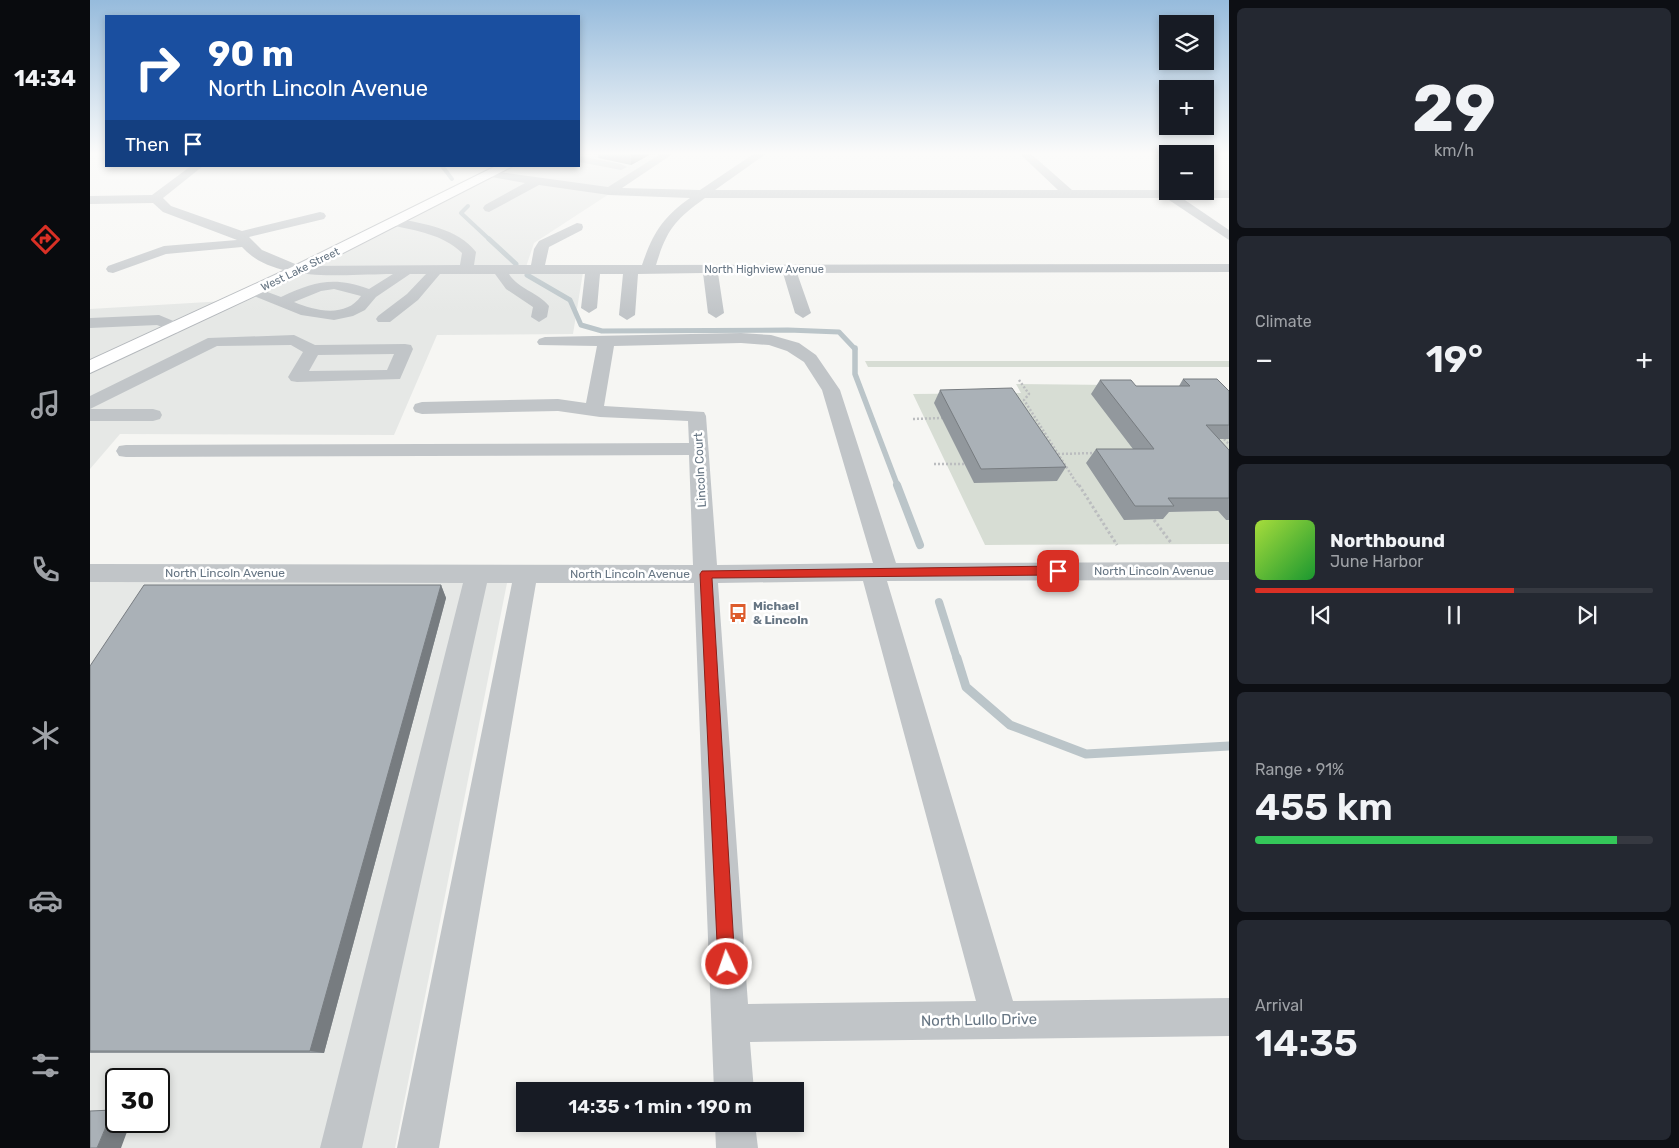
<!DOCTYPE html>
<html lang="en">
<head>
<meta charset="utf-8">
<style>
	body { margin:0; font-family:Rubik,sans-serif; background:#242831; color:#f1f3f6; height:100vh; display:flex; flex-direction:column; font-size:19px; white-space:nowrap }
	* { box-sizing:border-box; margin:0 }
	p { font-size:16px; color:#9ea1a6 }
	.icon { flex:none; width:28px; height:28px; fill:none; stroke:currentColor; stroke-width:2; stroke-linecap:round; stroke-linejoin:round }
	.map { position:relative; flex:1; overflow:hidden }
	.side { display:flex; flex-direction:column; gap:8px; padding:8px; background:#0d0f14; width:450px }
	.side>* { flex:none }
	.hud { position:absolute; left:15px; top:15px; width:475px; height:152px; border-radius:0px; box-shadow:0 2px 8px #0003; background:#1a4fa0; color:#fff; overflow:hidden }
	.controls { position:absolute; left:1069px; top:15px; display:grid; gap:10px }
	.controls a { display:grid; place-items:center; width:55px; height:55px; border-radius:0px; background:#171b24; box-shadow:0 2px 8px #0003; font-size:25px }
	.speed { position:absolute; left:15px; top:1068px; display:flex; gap:10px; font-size:25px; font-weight:700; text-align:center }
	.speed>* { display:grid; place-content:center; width:65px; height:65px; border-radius:50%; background:#171b24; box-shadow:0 2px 8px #0003; line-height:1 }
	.speed .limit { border:2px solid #111; border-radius:8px; background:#fff; color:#111 }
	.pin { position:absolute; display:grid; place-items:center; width:42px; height:42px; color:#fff; margin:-21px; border-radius:10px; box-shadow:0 2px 8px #0006 }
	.me { position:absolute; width:55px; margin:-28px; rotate:357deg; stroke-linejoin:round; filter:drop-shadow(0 0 4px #0008) }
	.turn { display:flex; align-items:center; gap:18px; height:105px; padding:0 20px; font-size:22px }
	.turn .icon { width:65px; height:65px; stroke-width:2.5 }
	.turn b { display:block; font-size:35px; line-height:42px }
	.then { display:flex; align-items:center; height:48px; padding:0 20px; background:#0003; gap:10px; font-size:19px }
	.big { font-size:38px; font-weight:600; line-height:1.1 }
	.side .card { flex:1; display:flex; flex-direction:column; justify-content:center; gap:8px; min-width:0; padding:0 18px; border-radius:8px; background:#242831 }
	.side .dial { align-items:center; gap:0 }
	.dial b { font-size:65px; line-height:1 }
	.song { display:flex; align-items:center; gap:15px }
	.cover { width:60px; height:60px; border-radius:8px; background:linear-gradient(135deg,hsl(80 70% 55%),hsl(130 70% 35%)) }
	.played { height:5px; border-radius:2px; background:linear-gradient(90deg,#d93025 65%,#363941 65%) }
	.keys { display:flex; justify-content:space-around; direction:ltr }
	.heat { display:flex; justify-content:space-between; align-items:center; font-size:28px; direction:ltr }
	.charge { height:8px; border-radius:4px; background:linear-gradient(90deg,#34c759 91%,#363941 0) }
	.trip { position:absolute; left:426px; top:1082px; width:288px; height:50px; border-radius:0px; background:#171b24; box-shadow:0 2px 8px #0003; font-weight:600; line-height:50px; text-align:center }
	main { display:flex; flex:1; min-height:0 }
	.dock { display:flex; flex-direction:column; width:90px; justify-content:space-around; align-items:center; background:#090b0e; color:#9ea1a6 }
	.dock .icon { width:35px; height:35px }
	.dock .selected { color:#d93025 }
	.dock b { font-size:22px; color:#f1f3f6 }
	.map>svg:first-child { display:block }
	.built { fill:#e6e8e6; fill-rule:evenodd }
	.green { fill:#d7ddd4 }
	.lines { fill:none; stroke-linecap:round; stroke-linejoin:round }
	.stream-far4 { stroke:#bbc5c9; stroke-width:4 }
	.stream-far3 { stroke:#bbc5c9; stroke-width:5 }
	.stream-far2 { stroke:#bbc5c9; stroke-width:5.5 }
	.stream-far1 { stroke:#bbc5c9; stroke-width:8 }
	.stream { stroke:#bbc5c9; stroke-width:9 }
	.major-casing { stroke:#b4b8bc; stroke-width:2 }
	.path-far1 { stroke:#bbbdbf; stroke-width:2.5; stroke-dasharray:2 2; stroke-linecap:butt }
	.path { stroke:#bbbdbf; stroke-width:3; stroke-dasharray:2.5 2.5; stroke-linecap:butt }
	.minor { fill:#c1c5c8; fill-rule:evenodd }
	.major { fill:#fff; fill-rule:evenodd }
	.wall { fill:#92989d }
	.shaded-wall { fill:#777c80 }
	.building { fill:#aab1b7; stroke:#777c80 }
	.route { fill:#d93025; stroke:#8d1f18 }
	.labels { text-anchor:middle; stroke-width:5; stroke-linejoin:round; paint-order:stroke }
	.far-street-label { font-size:11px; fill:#667583; stroke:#fff }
	.street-label { font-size:12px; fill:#667583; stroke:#fff }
	.poi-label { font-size:12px; font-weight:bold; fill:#667583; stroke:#fff; text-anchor:start }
	.near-street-label { font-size:15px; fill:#667583; stroke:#fff }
</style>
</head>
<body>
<main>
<nav class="dock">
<b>14:34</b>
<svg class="icon selected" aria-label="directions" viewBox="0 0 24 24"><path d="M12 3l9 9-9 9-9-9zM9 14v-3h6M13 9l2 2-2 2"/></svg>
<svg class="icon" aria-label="music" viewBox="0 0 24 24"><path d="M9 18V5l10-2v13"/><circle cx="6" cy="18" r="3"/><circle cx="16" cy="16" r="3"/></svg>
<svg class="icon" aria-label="phone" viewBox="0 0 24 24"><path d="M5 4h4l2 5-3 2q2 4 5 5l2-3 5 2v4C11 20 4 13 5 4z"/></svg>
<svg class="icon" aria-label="climate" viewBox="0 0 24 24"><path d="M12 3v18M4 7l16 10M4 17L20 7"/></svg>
<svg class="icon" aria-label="car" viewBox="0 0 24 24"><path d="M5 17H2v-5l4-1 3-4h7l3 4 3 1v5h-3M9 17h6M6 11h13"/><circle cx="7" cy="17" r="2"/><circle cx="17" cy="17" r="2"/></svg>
<svg class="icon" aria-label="filters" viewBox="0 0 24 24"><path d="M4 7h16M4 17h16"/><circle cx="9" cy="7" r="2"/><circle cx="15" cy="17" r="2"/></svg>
</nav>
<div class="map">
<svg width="1139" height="1148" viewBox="0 0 1139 1148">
	<rect width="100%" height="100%" fill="#f6f6f3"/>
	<g class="built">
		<path d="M489,153H582L444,243L436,267L217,268L422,166H489Z"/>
		<path d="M209,272H493L483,334L347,335L304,435L30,434L0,469V371Z"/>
		<path d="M135,301L0,363V309Z"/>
		<path d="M0,582L417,583L305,1148H0ZM26,1079H69V1121H26Z"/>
	</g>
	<g class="green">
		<path d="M775,361H1139V367H778Z"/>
		<path d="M926,384L1023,385L1139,439V478L1067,512L1128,511L1136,520H1139V544L895,545L823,394L931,393Z"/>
	</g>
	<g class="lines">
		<g class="stream-far4">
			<path d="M352,166L362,179"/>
			<path d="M378,206L371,213L400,240"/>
		</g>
		<g class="stream-far3">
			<path d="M399,239L426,264"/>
			<path d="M437,275L480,300L491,325L512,331L698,330L749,332L765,349"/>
		</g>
		<path class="stream-far2" d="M765,348V374L808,487"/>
		<g class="stream-far1">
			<path d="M807,485L830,545"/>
			<path d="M849,602L867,659"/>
		</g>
		<path class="stream" d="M867,658L876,687L920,725L996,754L1139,746"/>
		<g class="major-casing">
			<path id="major" d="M406,166H423L214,273L0,373V360L202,267Z"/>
		</g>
		<g class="path-far1">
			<path d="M929,380L939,394L934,400L989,487"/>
			<path d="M823,419L852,418"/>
			<path d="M1134,439L1139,444"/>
			<path d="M968,454L1006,453"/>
			<path d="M844,464H874"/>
		</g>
		<g class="path">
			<path d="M989,485L1027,545"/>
			<path d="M1064,520L1082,544"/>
		</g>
		<g class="minor">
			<path d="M572,153H584L532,188L610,190L665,153H677L625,190H968L929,153H940L982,190H1139V198H1092L1139,230V240L1076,198H615C585,220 577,229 566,265L1139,264V272L707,273L721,313L713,318L705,313L693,273H628L634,313L626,318L618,313L613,273L548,274L545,315L537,320L529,315L533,274H510L507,308L499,313L491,308L495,274H419C428,289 448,292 459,306L457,317L449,322L441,317L443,307L416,289L405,274H350L328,300L300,322H288L286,319L288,316L317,294L336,274H320L286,297L275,310L263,316L244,320L211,315L159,294L157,291L164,287L191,297C224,282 243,276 279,289L303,274C258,274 185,284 152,247L76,254L23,273L18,272L16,269L18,266L74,246L147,240L73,212L63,203L0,204V196L62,195L101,166H113L73,198L81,206L152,231L230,212L234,213L236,216L234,219L159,237L172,250L210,266L370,265L372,253C352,234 327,231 301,225L300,222L306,218C333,224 368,228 386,252L384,265H441L444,249L449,241L487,223L492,224L493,227L492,230L459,247L455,265H552C563,233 572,218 600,198L519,195L449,185L399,212L395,211L393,208L395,205L435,183L401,177L395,174L401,171L518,187ZM244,289L271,296C256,318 225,311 204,302L231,291Z"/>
			<path d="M489,156L531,164L537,167L531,170L489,162Z"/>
			<path d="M69,315L93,325L95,328L87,333L67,325L0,328V318Z"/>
			<path d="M651,333L681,335L709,343L726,355L750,390L806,563L1139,562V580L797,581L923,1001L1139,998V1036L660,1042L664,1091H624L604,583H446L349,1148H307L422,583H397L272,1148H230L373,583L0,582V564L603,565L599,455L36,457L29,456L26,451L29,446L36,445L599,443L598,421L510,417L468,411L332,414L325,412L323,408L325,404L332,402L468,399L496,403L507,346L449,345L447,342L449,339L455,337ZM651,343L679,345L697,351L714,362L732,390L783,563L627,565L616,416L614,412L514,406L524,346ZM773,581L886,1001L658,1004L628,583Z"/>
			<path d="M204,335L225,345L315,344L321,345L323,349L310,379L207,382L201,381L198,377L213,352L201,345L127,346L0,409V396L118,338ZM304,354L297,370L219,371L228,355Z"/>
			<path d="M0,409H63L70,411L72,415L70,419L63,421H0Z"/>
			<path d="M625,1124H665L668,1148H626Z"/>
		</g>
		<use href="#major" class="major"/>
	</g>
	<g class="wall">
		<path d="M508,153H563L541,165L508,158Z"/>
		<path d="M1093,379L1139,391V439H1129L1139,450V520H1136L1128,511L1079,512L1073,519L1034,520L996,463L1006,449H1043L1001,394L1010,380L1046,386H1089Z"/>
		<path d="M850,390L976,467L967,481L884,483L844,403Z"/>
		<path d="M351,585L356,598L234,1053H0V666Z"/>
	</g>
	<g class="shaded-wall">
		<path d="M544,153H563L541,165V154Z"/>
		<path d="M351,585L356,598L234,1053L220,1051Z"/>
		<path d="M23,1110H26V1121H41L31,1148H7Z"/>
	</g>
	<g class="building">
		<path d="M533,153H544L541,154Z"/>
		<path d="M1093,379H1127L1139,391V425H1116L1139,450V498H1078L1084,506H1045L1006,449H1064L1010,380H1041L1046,386H1100Z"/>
		<path d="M922,388L976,467L891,469L850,390Z"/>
		<path d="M54,585H351L220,1051H0V666Z"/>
		<path d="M23,1110L7,1148H0V1111Z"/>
	</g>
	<linearGradient id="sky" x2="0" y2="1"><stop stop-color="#96bbdc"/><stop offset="0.49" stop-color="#fbfbfa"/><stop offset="1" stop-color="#fbfbfa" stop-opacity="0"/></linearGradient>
	<rect width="1139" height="313" fill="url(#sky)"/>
	<path class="route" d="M968,566L973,571L968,575L622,578L645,964L643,970L637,973L631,970L628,964L610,574L612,571Z"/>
	<defs>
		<g id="bus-bare" transform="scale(1.5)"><path d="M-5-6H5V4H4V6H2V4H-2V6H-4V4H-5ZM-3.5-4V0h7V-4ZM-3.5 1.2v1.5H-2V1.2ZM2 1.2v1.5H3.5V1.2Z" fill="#dd5c2c" stroke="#fff" stroke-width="2.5" paint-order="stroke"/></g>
	</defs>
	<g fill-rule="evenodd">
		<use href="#bus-bare" x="648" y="613"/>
	</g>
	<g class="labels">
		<g class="far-street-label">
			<text transform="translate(210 269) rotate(-26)" y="4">West Lake Street</text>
			<text x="674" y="273">North Highview Avenue</text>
		</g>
		<g class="street-label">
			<text transform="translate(610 470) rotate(-93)" y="4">Lincoln Court</text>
			<text x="1064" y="575">North Lincoln Avenue</text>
			<text x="135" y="577">North Lincoln Avenue</text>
			<text x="540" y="578">North Lincoln Avenue</text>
		</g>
		<g class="poi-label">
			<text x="663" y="610">Michael<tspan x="663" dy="14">&amp; Lincoln</tspan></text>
		</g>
		<g class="near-street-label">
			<text transform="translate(889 1020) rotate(-1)" y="5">North Lullo Drive</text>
		</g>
	</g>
</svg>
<div class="controls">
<a><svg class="icon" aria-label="layers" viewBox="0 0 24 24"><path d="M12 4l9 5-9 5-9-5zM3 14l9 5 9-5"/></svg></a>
<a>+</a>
<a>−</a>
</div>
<div class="speed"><div class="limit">30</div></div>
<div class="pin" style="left:968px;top:571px;background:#d93025"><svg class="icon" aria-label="arrive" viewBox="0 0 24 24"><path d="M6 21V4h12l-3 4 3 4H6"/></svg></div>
<svg class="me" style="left:637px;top:964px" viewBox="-20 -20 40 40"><circle r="17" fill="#d93025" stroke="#fff" stroke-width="3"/><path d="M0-11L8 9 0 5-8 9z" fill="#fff"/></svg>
<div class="trip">14:35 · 1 min · 190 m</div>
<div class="hud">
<div class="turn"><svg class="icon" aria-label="right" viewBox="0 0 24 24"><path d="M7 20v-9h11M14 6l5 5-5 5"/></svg><div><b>90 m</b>North Lincoln Avenue</div></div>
<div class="then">Then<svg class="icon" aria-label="arrive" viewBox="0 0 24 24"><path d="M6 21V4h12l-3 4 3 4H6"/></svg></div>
</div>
</div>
<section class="side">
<div class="card dial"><b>29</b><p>km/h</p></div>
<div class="card"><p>Climate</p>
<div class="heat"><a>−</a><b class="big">19°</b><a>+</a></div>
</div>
<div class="card">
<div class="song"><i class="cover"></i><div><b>Northbound</b><p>June Harbor</p></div></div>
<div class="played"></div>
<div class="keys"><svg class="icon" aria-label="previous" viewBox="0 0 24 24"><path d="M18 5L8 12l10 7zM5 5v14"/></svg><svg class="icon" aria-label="pause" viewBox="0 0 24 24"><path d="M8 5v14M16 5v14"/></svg><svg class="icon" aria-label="next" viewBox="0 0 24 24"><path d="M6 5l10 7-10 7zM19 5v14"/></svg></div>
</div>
<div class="card"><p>Range · 91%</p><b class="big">455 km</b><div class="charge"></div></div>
<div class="card"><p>Arrival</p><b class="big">14:35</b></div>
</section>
</main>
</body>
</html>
